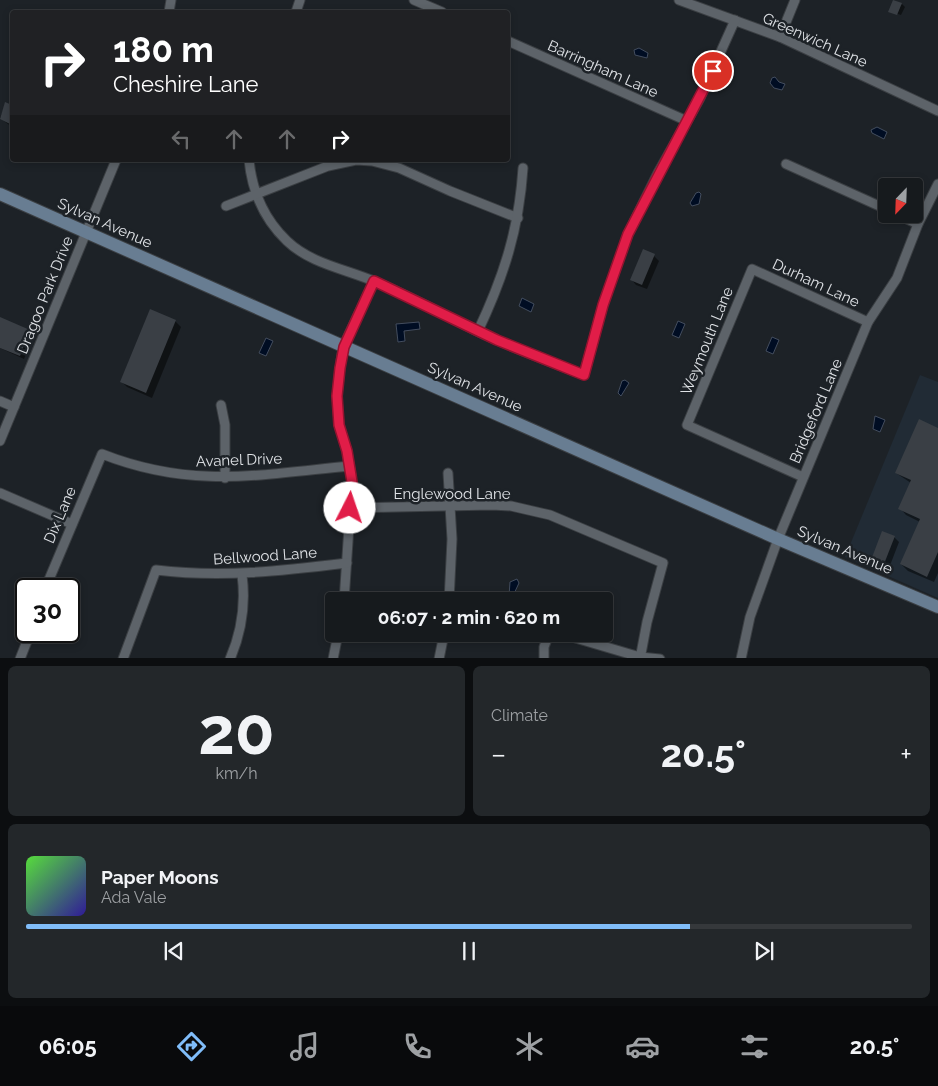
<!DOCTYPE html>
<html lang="en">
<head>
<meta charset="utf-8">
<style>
	body { margin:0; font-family:Raleway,sans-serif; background:#23272a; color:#f1f3f6; height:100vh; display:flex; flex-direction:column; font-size:19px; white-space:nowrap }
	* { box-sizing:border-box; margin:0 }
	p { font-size:16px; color:#9ea1a4 }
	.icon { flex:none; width:28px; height:28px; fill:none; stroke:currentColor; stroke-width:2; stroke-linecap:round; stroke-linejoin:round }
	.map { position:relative; height:658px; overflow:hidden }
	.panel { display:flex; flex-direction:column; gap:8px; padding:8px; background:#0c0e10; flex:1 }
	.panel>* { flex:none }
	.top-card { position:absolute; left:10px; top:10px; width:500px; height:152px; border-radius:5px; box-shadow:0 2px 8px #0003,0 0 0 1px #35383b; background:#202124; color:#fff; overflow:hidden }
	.needle { width:32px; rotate:203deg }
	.buttons { position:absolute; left:878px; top:178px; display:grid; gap:10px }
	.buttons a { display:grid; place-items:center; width:45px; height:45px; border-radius:5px; background:#161a1d; box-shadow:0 2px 8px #0003,0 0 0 1px #35383b; font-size:25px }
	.speed { position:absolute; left:15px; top:578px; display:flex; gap:10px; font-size:25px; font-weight:700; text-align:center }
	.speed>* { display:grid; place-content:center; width:65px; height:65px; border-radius:50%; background:#161a1d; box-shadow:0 2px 8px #0003,0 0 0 1px #35383b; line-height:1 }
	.speed .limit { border:2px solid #111; border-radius:8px; background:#fff; color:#111 }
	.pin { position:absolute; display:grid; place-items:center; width:42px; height:42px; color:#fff; margin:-21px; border:2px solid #fff; border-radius:50%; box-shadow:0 1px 5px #0007 }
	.me { position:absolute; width:55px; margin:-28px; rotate:4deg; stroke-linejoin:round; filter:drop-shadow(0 0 4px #0008) }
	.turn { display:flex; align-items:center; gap:18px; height:105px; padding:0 20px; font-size:22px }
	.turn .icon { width:65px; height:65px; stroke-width:2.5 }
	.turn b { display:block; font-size:35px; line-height:42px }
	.lanes { display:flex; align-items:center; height:48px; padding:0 20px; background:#0003; justify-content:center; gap:25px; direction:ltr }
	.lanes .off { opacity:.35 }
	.big { font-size:38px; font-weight:700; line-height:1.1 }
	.panel .card { flex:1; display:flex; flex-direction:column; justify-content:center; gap:8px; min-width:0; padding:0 18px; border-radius:8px; background:#23272a }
	.panel .dial { align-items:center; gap:0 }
	.dial b { font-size:65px; line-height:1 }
	.song { display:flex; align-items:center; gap:15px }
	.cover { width:60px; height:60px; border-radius:8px; background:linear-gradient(135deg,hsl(110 70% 55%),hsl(250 70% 35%)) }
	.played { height:5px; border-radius:2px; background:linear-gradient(90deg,#80bdfa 75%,#35383b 75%) }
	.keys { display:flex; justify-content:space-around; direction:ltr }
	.heat { display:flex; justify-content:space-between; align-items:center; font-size:28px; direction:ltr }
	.panel .tiles { flex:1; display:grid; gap:8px; grid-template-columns:1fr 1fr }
	.card:last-child { grid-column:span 2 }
	.trip { position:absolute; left:325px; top:592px; width:288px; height:50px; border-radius:5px; background:#161a1d; box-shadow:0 2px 8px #0003,0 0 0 1px #35383b; font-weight:700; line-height:50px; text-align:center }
	.tabs { display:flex; height:80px; justify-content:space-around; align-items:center; background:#090a0c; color:#9ea1a4 }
	.tabs .icon { width:35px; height:35px }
	.tabs .current { color:#80bdfa }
	.tabs b { font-size:22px; color:#f1f3f6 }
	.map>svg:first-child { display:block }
	.built { fill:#212b35 }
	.water { fill:#000d23; stroke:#434d5e }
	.shadow { fill:#0007 }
	.building { fill:#3a3f45 }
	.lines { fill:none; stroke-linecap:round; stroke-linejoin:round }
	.street-casing { stroke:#3b3f43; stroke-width:11 }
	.secondary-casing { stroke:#3b3f43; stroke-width:14 }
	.street { stroke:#5d6369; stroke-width:9 }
	.secondary { stroke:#687d92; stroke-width:12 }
	.route-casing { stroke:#92132f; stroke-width:12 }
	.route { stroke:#e11d48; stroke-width:9 }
	.labels { text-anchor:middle; stroke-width:5; stroke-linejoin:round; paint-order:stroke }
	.street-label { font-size:15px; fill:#dfe2e6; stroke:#1d2227 }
</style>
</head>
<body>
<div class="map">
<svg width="938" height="659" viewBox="0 0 938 659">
	<rect width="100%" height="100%" fill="#1d2227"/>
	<path class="built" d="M920,375L938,382V598L845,557Z"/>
	<g class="water">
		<path d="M639,48L648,53L647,58L635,55L634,50Z"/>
		<path d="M775,77L779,82L785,84L782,90L774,88L770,83L772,78Z"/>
		<path d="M877,127L887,132L884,139L872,133L871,130Z"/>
		<path d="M699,192L701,194L699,204L692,206L690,203L696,193Z"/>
		<path d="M522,298L534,304L531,312L519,306Z"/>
		<path d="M678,321L685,324L679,338L672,335Z"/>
		<path d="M419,322L420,329L404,331L405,341L398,342L396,324Z"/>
		<path d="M772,337L779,340L773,354L766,351Z"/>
		<path d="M266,338L273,341L266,356L259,353Z"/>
		<path d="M625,380L629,383L621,396L618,393L622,381Z"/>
		<path d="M875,416L885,420L880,432L873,429Z"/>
		<path d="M517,579L519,583L512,598L509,596L510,582Z"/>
	</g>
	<g class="shadow">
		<path d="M902,4L905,7L901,15L892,12Z"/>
		<path d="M6,104L12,107V127L0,118Z"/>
		<path d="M654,256L659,261L647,289L636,285L632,280Z"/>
		<path d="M0,319L29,331L34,335L24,359L0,348Z"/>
		<path d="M175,321L181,327L152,398L127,387L121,381Z"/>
		<path d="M938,429V573L934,582L908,571L901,564L920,522L906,515L900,508L911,483L896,473Z"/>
		<path d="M894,537L899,542L889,568L878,564L873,559Z"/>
	</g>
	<g class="building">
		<path d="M893,0L902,3L897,15L888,12Z"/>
		<path d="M5,102L12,105V125L0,119Z"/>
		<path d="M643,249L655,254L642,285L630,280Z"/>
		<path d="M150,309L176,320L146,393L120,382Z"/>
		<path d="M0,317L30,330L20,356L0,348Z"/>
		<path d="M919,419L938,428V552L927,577L900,564L920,519L898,509L911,480L895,473Z"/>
		<path d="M882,531L895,536L884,564L871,560Z"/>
	</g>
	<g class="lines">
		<g class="street-casing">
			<g id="street">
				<path d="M414,0L442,12"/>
				<path d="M679,0L780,37L938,111"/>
				<path d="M169,12L171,0"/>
				<path d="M296,12L300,0"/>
				<path d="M780,37L795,0"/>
				<path d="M508,41L687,121"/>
				<path d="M249,160C252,191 264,219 287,241C311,264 346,269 376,282C411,297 444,315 479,332C513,348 549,361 584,375L603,305L628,234L658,173L700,98L735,20"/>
				<path d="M786,164L886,209"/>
				<path d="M226,206L328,166L356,160L372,161L399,168L450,191L518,218"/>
				<path d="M896,214L918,224"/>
				<path d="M478,331C504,276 519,229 523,168"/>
				<path d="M0,401L14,407"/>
				<path d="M221,405L225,425V478"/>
				<path d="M0,441L116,160"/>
				<path d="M448,473L452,539L449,601"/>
				<path d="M803,477L687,425L752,269L868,322"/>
				<path d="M0,493L72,524"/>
				<path d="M350,508L492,505L511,506L550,515L663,563L647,622L640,659"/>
				<path d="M45,589L102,454C191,489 258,475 349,466"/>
				<path d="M344,601L352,482L347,451L339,425L337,396L340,368L343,347L374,281"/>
				<path d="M562,634L640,657L660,659"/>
				<path d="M20,659L31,631"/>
				<path d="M123,659L156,570C222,578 281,571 347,563"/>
				<path d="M230,659C242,631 246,605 242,575"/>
				<path d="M333,659L338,634"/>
				<path d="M439,659L444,634"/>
				<path d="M544,659V647L549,634"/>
				<path d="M741,659L750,617L778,539L868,322L897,278L918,224L938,184"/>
			</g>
		</g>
		<g class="secondary-casing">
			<path id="secondary" d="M0,194L778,539L938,607"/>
		</g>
		<use href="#street" class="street"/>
		<use href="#secondary" class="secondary"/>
	</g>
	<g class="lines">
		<g class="route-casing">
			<path id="route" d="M350,508L352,482L347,451L339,425L337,396L340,368L344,347L374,281L497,340L584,375L603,305L628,234L713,71"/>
		</g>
		<use href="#route" class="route"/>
	</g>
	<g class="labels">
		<g class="street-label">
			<text transform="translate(815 40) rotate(24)" y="5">Greenwich Lane</text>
			<text transform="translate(603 69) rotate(24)" y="5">Barringham Lane</text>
			<text transform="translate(105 223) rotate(24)" y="5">Sylvan Avenue</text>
			<text transform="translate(816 283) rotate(25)" y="5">Durham Lane</text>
			<text transform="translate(45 295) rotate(-68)" y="5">Dragoo Park Drive</text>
			<text transform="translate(707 341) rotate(-68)" y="5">Weymouth Lane</text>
			<text transform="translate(475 387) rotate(24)" y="5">Sylvan Avenue</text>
			<text transform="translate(816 411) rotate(-67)" y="5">Bridgeford Lane</text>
			<text transform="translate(239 460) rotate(-2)" y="5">Avanel Drive</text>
			<text x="452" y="499">Englewood Lane</text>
			<text transform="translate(60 515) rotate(-67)" y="5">Dix Lane</text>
			<text transform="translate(845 550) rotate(23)" y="5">Sylvan Avenue</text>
			<text transform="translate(265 556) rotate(-4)" y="5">Bellwood Lane</text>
		</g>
	</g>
</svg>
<div class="buttons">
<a><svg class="needle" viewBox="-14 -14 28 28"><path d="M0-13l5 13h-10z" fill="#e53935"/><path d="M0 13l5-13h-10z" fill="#9ea1a4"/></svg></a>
</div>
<div class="speed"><div class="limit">30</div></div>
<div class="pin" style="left:713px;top:71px;background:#d93025"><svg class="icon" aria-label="arrive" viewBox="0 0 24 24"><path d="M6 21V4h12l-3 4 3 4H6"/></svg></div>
<svg class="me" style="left:350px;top:508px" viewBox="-20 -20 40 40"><circle r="19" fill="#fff"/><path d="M0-13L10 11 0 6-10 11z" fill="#e11d48"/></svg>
<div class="trip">06:07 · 2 min · 620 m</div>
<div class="top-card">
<div class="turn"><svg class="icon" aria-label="right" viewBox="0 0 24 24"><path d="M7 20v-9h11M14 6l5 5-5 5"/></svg><div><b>180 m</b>Cheshire Lane</div></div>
<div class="lanes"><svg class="icon off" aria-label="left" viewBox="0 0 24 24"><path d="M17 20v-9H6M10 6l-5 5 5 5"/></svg><svg class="icon off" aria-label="ahead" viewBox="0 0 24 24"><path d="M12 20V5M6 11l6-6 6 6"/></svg><svg class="icon off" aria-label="ahead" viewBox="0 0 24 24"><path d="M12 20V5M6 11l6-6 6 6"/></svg><svg class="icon" aria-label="right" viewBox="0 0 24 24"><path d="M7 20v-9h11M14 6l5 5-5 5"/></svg></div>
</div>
</div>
<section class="panel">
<div class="tiles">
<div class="card dial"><b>20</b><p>km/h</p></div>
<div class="card"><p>Climate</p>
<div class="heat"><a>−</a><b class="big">20.5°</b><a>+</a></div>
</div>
<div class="card">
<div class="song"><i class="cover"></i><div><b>Paper Moons</b><p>Ada Vale</p></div></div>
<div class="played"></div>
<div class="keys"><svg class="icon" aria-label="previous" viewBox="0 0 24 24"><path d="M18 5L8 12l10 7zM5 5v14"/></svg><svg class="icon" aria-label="pause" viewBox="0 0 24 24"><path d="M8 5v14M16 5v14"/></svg><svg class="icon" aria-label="next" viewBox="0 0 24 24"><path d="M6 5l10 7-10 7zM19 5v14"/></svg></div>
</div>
</div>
</section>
<nav class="tabs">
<b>06:05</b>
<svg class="icon current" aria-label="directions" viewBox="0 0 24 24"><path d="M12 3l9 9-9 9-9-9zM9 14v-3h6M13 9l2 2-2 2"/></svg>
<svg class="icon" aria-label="music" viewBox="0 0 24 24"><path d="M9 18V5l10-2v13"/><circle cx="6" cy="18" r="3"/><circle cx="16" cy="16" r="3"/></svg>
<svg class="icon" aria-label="phone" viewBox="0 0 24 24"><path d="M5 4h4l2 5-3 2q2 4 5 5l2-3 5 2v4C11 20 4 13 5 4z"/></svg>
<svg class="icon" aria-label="climate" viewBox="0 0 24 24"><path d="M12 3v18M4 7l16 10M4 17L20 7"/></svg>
<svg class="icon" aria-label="car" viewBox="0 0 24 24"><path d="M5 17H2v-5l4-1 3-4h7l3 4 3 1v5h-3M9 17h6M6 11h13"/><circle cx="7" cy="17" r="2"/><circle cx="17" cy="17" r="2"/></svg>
<svg class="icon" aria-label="filters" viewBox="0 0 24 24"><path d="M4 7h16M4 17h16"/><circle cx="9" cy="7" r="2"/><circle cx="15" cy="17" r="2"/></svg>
<b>20.5°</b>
</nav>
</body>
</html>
